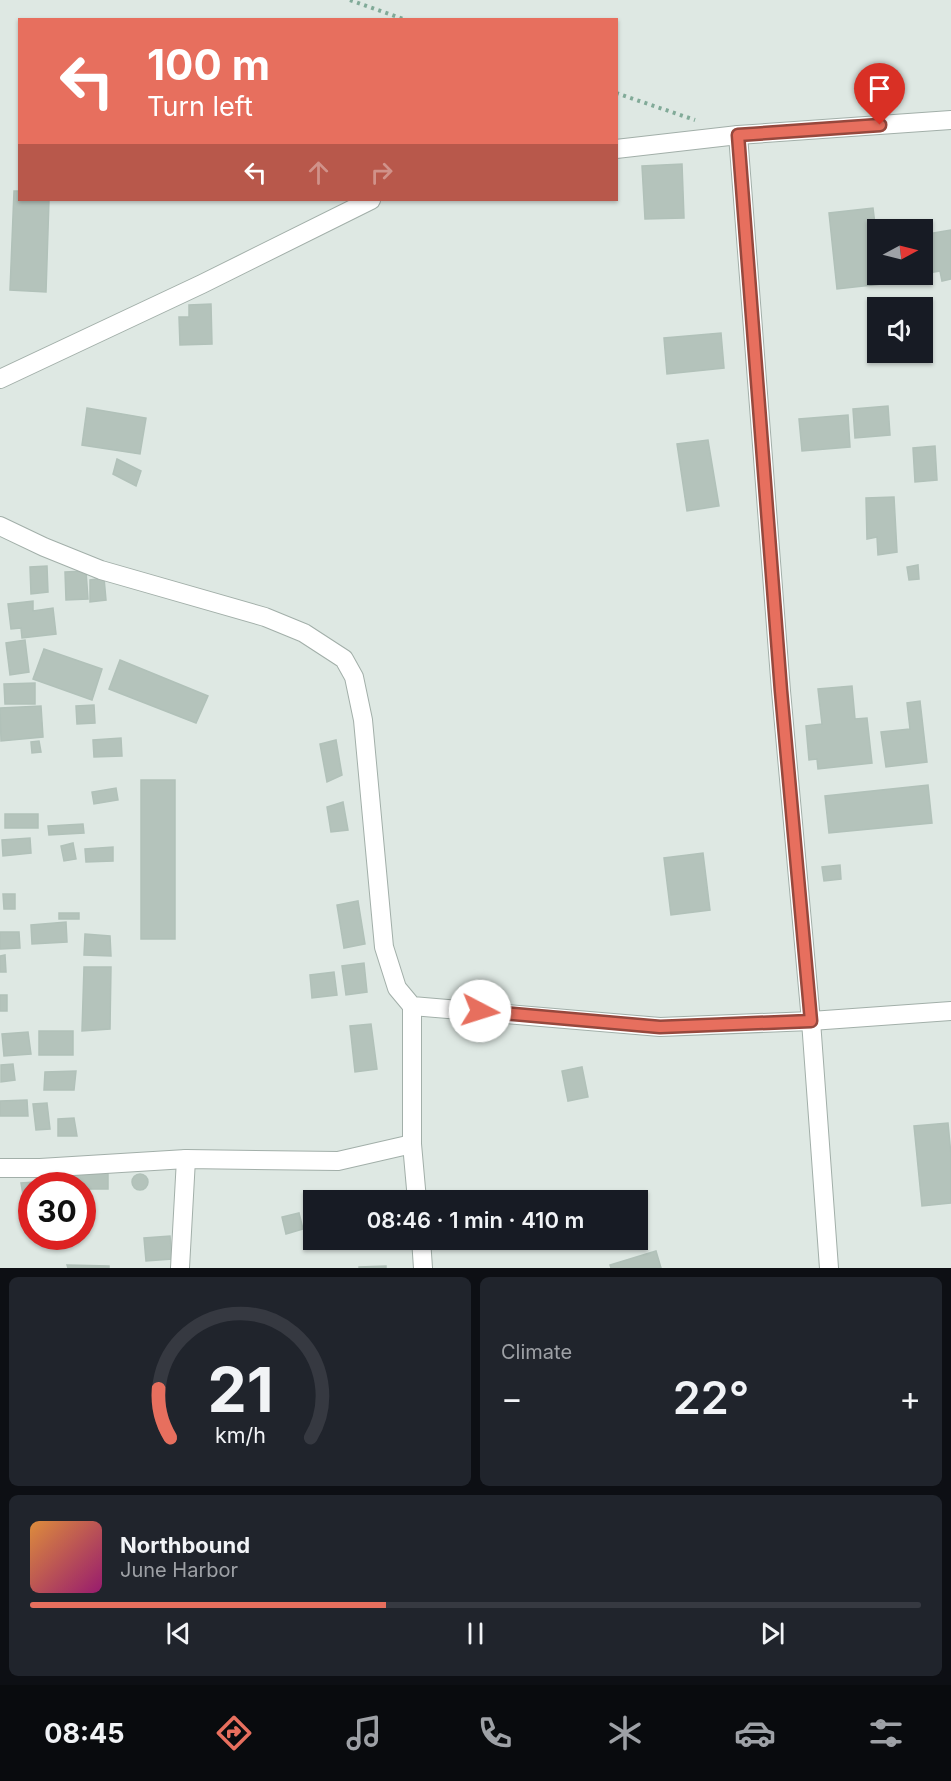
<!DOCTYPE html>
<html lang="en">
<head>
<meta charset="utf-8">
<style>
	body { margin:0; font-family:Inter,sans-serif; background:#20242c; color:#f1f3f6; height:100vh; display:flex; flex-direction:column; font-size:22px; white-space:nowrap }
	* { box-sizing:border-box; margin:0 }
	p { font-size:20px; color:#9ea1a6 }
	.icon { flex:none; width:33px; height:33px; fill:none; stroke:currentColor; stroke-width:2; stroke-linecap:round; stroke-linejoin:round }
	.map { position:relative; height:1268px; overflow:hidden }
	.sheet { display:flex; flex-direction:column; gap:9px; padding:9px; background:#0d0f14; flex:1 }
	.sheet>* { flex:none }
	.banner { position:absolute; left:18px; top:18px; width:600px; height:183px; border-radius:0px; box-shadow:0 2px 4px #0004; background:#e76f5e; color:#fff; overflow:hidden }
	.needle { width:39px; rotate:83deg }
	.controls { position:absolute; left:867px; top:219px; display:grid; gap:12px }
	.controls a { display:grid; place-items:center; width:66px; height:66px; border-radius:0px; background:#171b24; box-shadow:0 2px 4px #0004; font-size:30px }
	.speed { position:absolute; left:18px; top:1172px; display:flex; gap:12px; font-size:30px; font-weight:700; text-align:center }
	.speed>* { display:grid; place-content:center; width:78px; height:78px; border-radius:50%; background:#171b24; box-shadow:0 2px 4px #0004; line-height:1 }
	.speed .limit { border:9px solid #d22; background:#fff; color:#111 }
	.pin { position:absolute; display:grid; place-items:center; width:51px; height:51px; color:#fff; margin:-62px -26px; border-radius:50% 50% 50% 0; rotate:-45deg; box-shadow:0 0 6px #0007 }
	.pin .icon { rotate:45deg }
	.me { position:absolute; width:66px; margin:-33px; rotate:95deg; stroke-linejoin:round; filter:drop-shadow(0 0 4px #0008) }
	.turn { display:flex; align-items:center; gap:21px; height:126px; padding:0 30px; font-size:27px }
	.turn .icon { width:78px; height:78px; stroke-width:2.5 }
	.turn b { display:block; font-size:42px; line-height:51px }
	.lanes { display:flex; align-items:center; height:57px; padding:0 30px; background:#0003; justify-content:center; gap:30px; direction:ltr }
	.lanes .off { opacity:.35 }
	.big { font-size:45px; font-weight:600; line-height:1.1 }
	.sheet .widget { flex:1; display:flex; flex-direction:column; justify-content:center; gap:9px; min-width:0; padding:0 21px; border-radius:9px; background:#20242c }
	.sheet .dial { align-items:center; gap:0 }
	.dial svg { height:156px; overflow:visible; fill:none; stroke:#363941; stroke-width:7; stroke-linecap:round; text-anchor:middle }
	.dial text { fill:#f1f3f6; stroke:none }
	.song { display:flex; align-items:center; gap:18px }
	.cover { width:72px; height:72px; border-radius:9px; background:linear-gradient(135deg,hsl(30 70% 55%),hsl(320 70% 35%)) }
	.played { height:6px; border-radius:3px; background:linear-gradient(90deg,#e76f5e 40%,#363941 40%) }
	.keys { display:flex; justify-content:space-around; direction:ltr }
	.heat { display:flex; justify-content:space-between; align-items:center; font-size:33px; direction:ltr }
	.sheet .tiles { flex:1; display:grid; gap:9px; grid-template-columns:1fr 1fr }
	.widget:last-child { grid-column:span 2 }
	.trip { position:absolute; left:303px; top:1190px; width:345px; height:60px; border-radius:0px; background:#171b24; box-shadow:0 2px 4px #0004; font-weight:600; line-height:60px; text-align:center }
	.tabs { display:flex; height:96px; justify-content:space-around; align-items:center; background:#090b0e; color:#9ea1a6 }
	.tabs .icon { width:42px; height:42px }
	.tabs .current { color:#e76f5e }
	.tabs b { font-size:27px; color:#f1f3f6 }
	.map>svg:first-child { display:block }
	.building { fill:#b4c3bb; stroke:#b1c1b9; stroke-width:1.5 }
	.lines { fill:none; stroke-linecap:round; stroke-linejoin:round }
	.minor-casing { stroke:#a2afa9; stroke-width:20 }
	.path { stroke:#81aa98; stroke-width:4; stroke-dasharray:3 4.5; stroke-linecap:butt }
	.minor { stroke:#fff; stroke-width:18 }
	.route-casing { stroke:#96483d; stroke-width:15 }
	.route { stroke:#e76f5e; stroke-width:10 }
</style>
</head>
<body>
<div class="map">
<svg width="951" height="1268" viewBox="0 0 951 1268">
	<rect width="100%" height="100%" fill="#dee8e3"/>
	<g class="building">
		<path d="M682,164L684,218L645,219L642,166Z"/>
		<path d="M14,191H20V200H49L46,292L10,290Z"/>
		<path d="M873,208L878,249V274H880L881,284L837,289L829,213Z"/>
		<path d="M951,230V279L942,281L940,271L922,274V235Z"/>
		<path d="M211,304L212,344L180,345L179,317H189V305Z"/>
		<path d="M721,333L724,368L667,374L664,338Z"/>
		<path d="M888,406L890,435L855,438L853,409Z"/>
		<path d="M87,408L146,418L140,454L82,445Z"/>
		<path d="M848,415L850,447L802,451L799,419Z"/>
		<path d="M708,440L719,506L687,511L677,444Z"/>
		<path d="M935,446L937,480L915,482L913,448Z"/>
		<path d="M117,459L141,471L136,486L113,474Z"/>
		<path d="M894,497L897,552L878,555L877,537L867,539L866,498Z"/>
		<path d="M918,565L919,579L909,580L907,567Z"/>
		<path d="M47,566L48,592L31,594L30,567Z"/>
		<path d="M86,571L88,599L66,600L65,572Z"/>
		<path d="M104,578L106,600L90,602V580Z"/>
		<path d="M33,601V611L53,608L56,634L22,638L21,628L11,629L8,604Z"/>
		<path d="M25,640L29,672L10,675L6,643Z"/>
		<path d="M44,649L102,669L92,700L33,679Z"/>
		<path d="M120,660L208,696L196,723L109,689Z"/>
		<path d="M35,683V704H5L4,684Z"/>
		<path d="M852,686L855,719L867,718L872,763L818,769L817,759L809,760L806,726L822,724L818,689Z"/>
		<path d="M920,701L927,762L886,767L881,732L910,729L907,703Z"/>
		<path d="M94,705L95,723L77,724L76,706Z"/>
		<path d="M41,706L43,737L1,741L0,708Z"/>
		<path d="M121,738L122,756L94,757L93,740Z"/>
		<path d="M336,740L342,775L327,782L320,744Z"/>
		<path d="M39,741L41,752L32,753L31,742Z"/>
		<rect x="141" y="780" width="34" height="159"/>
		<path d="M928,785L932,823L829,833L825,796Z"/>
		<path d="M116,788L118,800L94,804L92,792Z"/>
		<path d="M343,802L348,830L331,832L327,807Z"/>
		<rect x="5" y="814" width="33" height="14"/>
		<path d="M83,824L84,833L49,835L48,826Z"/>
		<path d="M30,838L31,853L3,856L2,840Z"/>
		<path d="M73,843L76,859L64,861L61,846Z"/>
		<path d="M113,847V861L86,862L85,849Z"/>
		<path d="M703,853L710,910L671,915L664,858Z"/>
		<path d="M840,865L841,879L824,881L822,867Z"/>
		<path d="M3,894H15V909H4Z"/>
		<path d="M358,901L365,944L344,948L337,905Z"/>
		<rect x="59" y="913" width="20" height="6"/>
		<path d="M66,922L67,942L32,944L31,925Z"/>
		<path d="M0,932H19L20,948L0,949Z"/>
		<path d="M85,934L110,936L111,956L84,955Z"/>
		<path d="M5,955L6,972H0V956Z"/>
		<path d="M364,963L367,992L346,995L342,966Z"/>
		<path d="M84,967H111L110,1029L82,1031Z"/>
		<path d="M334,972L337,995L312,998L310,975Z"/>
		<rect x="0" y="995" width="7" height="16"/>
		<path d="M371,1024L377,1069L355,1072L350,1026Z"/>
		<rect x="39" y="1031" width="34" height="24"/>
		<path d="M28,1032L31,1054L4,1056L2,1034Z"/>
		<path d="M13,1064L15,1080L1,1082V1065Z"/>
		<path d="M582,1067L588,1097L568,1101L562,1071Z"/>
		<path d="M76,1071L74,1090H44L45,1072Z"/>
		<path d="M27,1100L28,1116H0V1101Z"/>
		<path d="M47,1103L50,1129L36,1130L33,1104Z"/>
		<path d="M74,1118L77,1136H58V1119Z"/>
		<path d="M948,1123L951,1155V1203L922,1206L914,1126Z"/>
		<path d="M71,1172H108V1189H82V1185H71Z"/>
		<circle cx="140" cy="1182" r="8"/>
		<path d="M35,1182L36,1185H32V1195H23L21,1183Z"/>
		<path d="M299,1213L303,1229L286,1234L282,1217Z"/>
		<path d="M170,1236L172,1259L146,1261L144,1238Z"/>
		<path d="M656,1251L661,1268H611L610,1265Z"/>
		<path d="M67,1265L109,1266V1268H68Z"/>
		<path d="M386,1266V1268H359V1267Z"/>
	</g>
	<g class="lines">
		<g class="minor-casing">
			<g id="minor">
				<path d="M738,135L781,691L811,1021L829,1268"/>
				<path d="M616,149L738,135L951,120"/>
				<path d="M0,379L202,284L371,200"/>
				<path d="M0,526L44,547L101,570L265,617L304,633L344,659L354,677L363,720L384,947L397,988L412,1006L660,1027L811,1021L951,1011"/>
				<path d="M412,1006V1144L417,1200"/>
				<path d="M0,1168H40L186,1159L338,1161L412,1144"/>
				<path d="M421,1239L423,1268"/>
				<path d="M180,1268L186,1159"/>
			</g>
		</g>
		<g class="path">
			<path d="M350,0L406,20"/>
			<path d="M616,93L695,120"/>
		</g>
		<use href="#minor" class="minor"/>
	</g>
	<g class="lines">
		<g class="route-casing">
			<path id="route" d="M480,1011L660,1027L811,1021L781,691L738,135L880,125"/>
		</g>
		<use href="#route" class="route"/>
	</g>
</svg>
<div class="controls">
<a><svg class="needle" viewBox="-14 -14 28 28"><path d="M0-13l5 13h-10z" fill="#e53935"/><path d="M0 13l5-13h-10z" fill="#9ea1a6"/></svg></a>
<a><svg class="icon" aria-label="sound" viewBox="0 0 24 24"><path d="M4 9h4l5-4v14l-5-4H4zM17 9q2 3 0 6"/></svg></a>
</div>
<div class="speed"><div class="limit">30</div></div>
<div class="pin" style="left:880px;top:125px;background:#d93025"><svg class="icon" aria-label="arrive" viewBox="0 0 24 24"><path d="M6 21V4h12l-3 4 3 4H6"/></svg></div>
<svg class="me" style="left:480px;top:1011px" viewBox="-20 -20 40 40"><circle r="19" fill="#fff"/><path d="M0-13L10 11 0 6-10 11z" fill="#e76f5e"/></svg>
<div class="trip">08:46 · 1 min · 410 m</div>
<div class="banner">
<div class="turn"><svg class="icon" aria-label="left" viewBox="0 0 24 24"><path d="M17 20v-9H6M10 6l-5 5 5 5"/></svg><div><b>100 m</b>Turn left</div></div>
<div class="lanes"><svg class="icon" aria-label="left" viewBox="0 0 24 24"><path d="M17 20v-9H6M10 6l-5 5 5 5"/></svg><svg class="icon off" aria-label="ahead" viewBox="0 0 24 24"><path d="M12 20V5M6 11l6-6 6 6"/></svg><svg class="icon off" aria-label="right" viewBox="0 0 24 24"><path d="M7 20v-9h11M14 6l5 5-5 5"/></svg></div>
</div>
</div>
<section class="sheet">
<div class="tiles">
<div class="widget dial"><svg viewBox="0 0 100 80">
<path d="M14 69A42 42 0 1 1 86 69"/>
<path d="M14 69A42 42 0 0 1 8 44" stroke="#e76f5e"/>
<text x="50" y="56" font-size="32" font-weight="700">21</text>
<text x="50" y="72" font-size="11">km/h</text>
</svg></div>
<div class="widget"><p>Climate</p>
<div class="heat"><a>−</a><b class="big">22°</b><a>+</a></div>
</div>
<div class="widget">
<div class="song"><i class="cover"></i><div><b>Northbound</b><p>June Harbor</p></div></div>
<div class="played"></div>
<div class="keys"><svg class="icon" aria-label="previous" viewBox="0 0 24 24"><path d="M18 5L8 12l10 7zM5 5v14"/></svg><svg class="icon" aria-label="pause" viewBox="0 0 24 24"><path d="M8 5v14M16 5v14"/></svg><svg class="icon" aria-label="next" viewBox="0 0 24 24"><path d="M6 5l10 7-10 7zM19 5v14"/></svg></div>
</div>
</div>
</section>
<nav class="tabs">
<b>08:45</b>
<svg class="icon current" aria-label="directions" viewBox="0 0 24 24"><path d="M12 3l9 9-9 9-9-9zM9 14v-3h6M13 9l2 2-2 2"/></svg>
<svg class="icon" aria-label="music" viewBox="0 0 24 24"><path d="M9 18V5l10-2v13"/><circle cx="6" cy="18" r="3"/><circle cx="16" cy="16" r="3"/></svg>
<svg class="icon" aria-label="phone" viewBox="0 0 24 24"><path d="M5 4h4l2 5-3 2q2 4 5 5l2-3 5 2v4C11 20 4 13 5 4z"/></svg>
<svg class="icon" aria-label="climate" viewBox="0 0 24 24"><path d="M12 3v18M4 7l16 10M4 17L20 7"/></svg>
<svg class="icon" aria-label="car" viewBox="0 0 24 24"><path d="M5 17H2v-5l4-1 3-4h7l3 4 3 1v5h-3M9 17h6M6 11h13"/><circle cx="7" cy="17" r="2"/><circle cx="17" cy="17" r="2"/></svg>
<svg class="icon" aria-label="filters" viewBox="0 0 24 24"><path d="M4 7h16M4 17h16"/><circle cx="9" cy="7" r="2"/><circle cx="15" cy="17" r="2"/></svg>
</nav>
</body>
</html>
